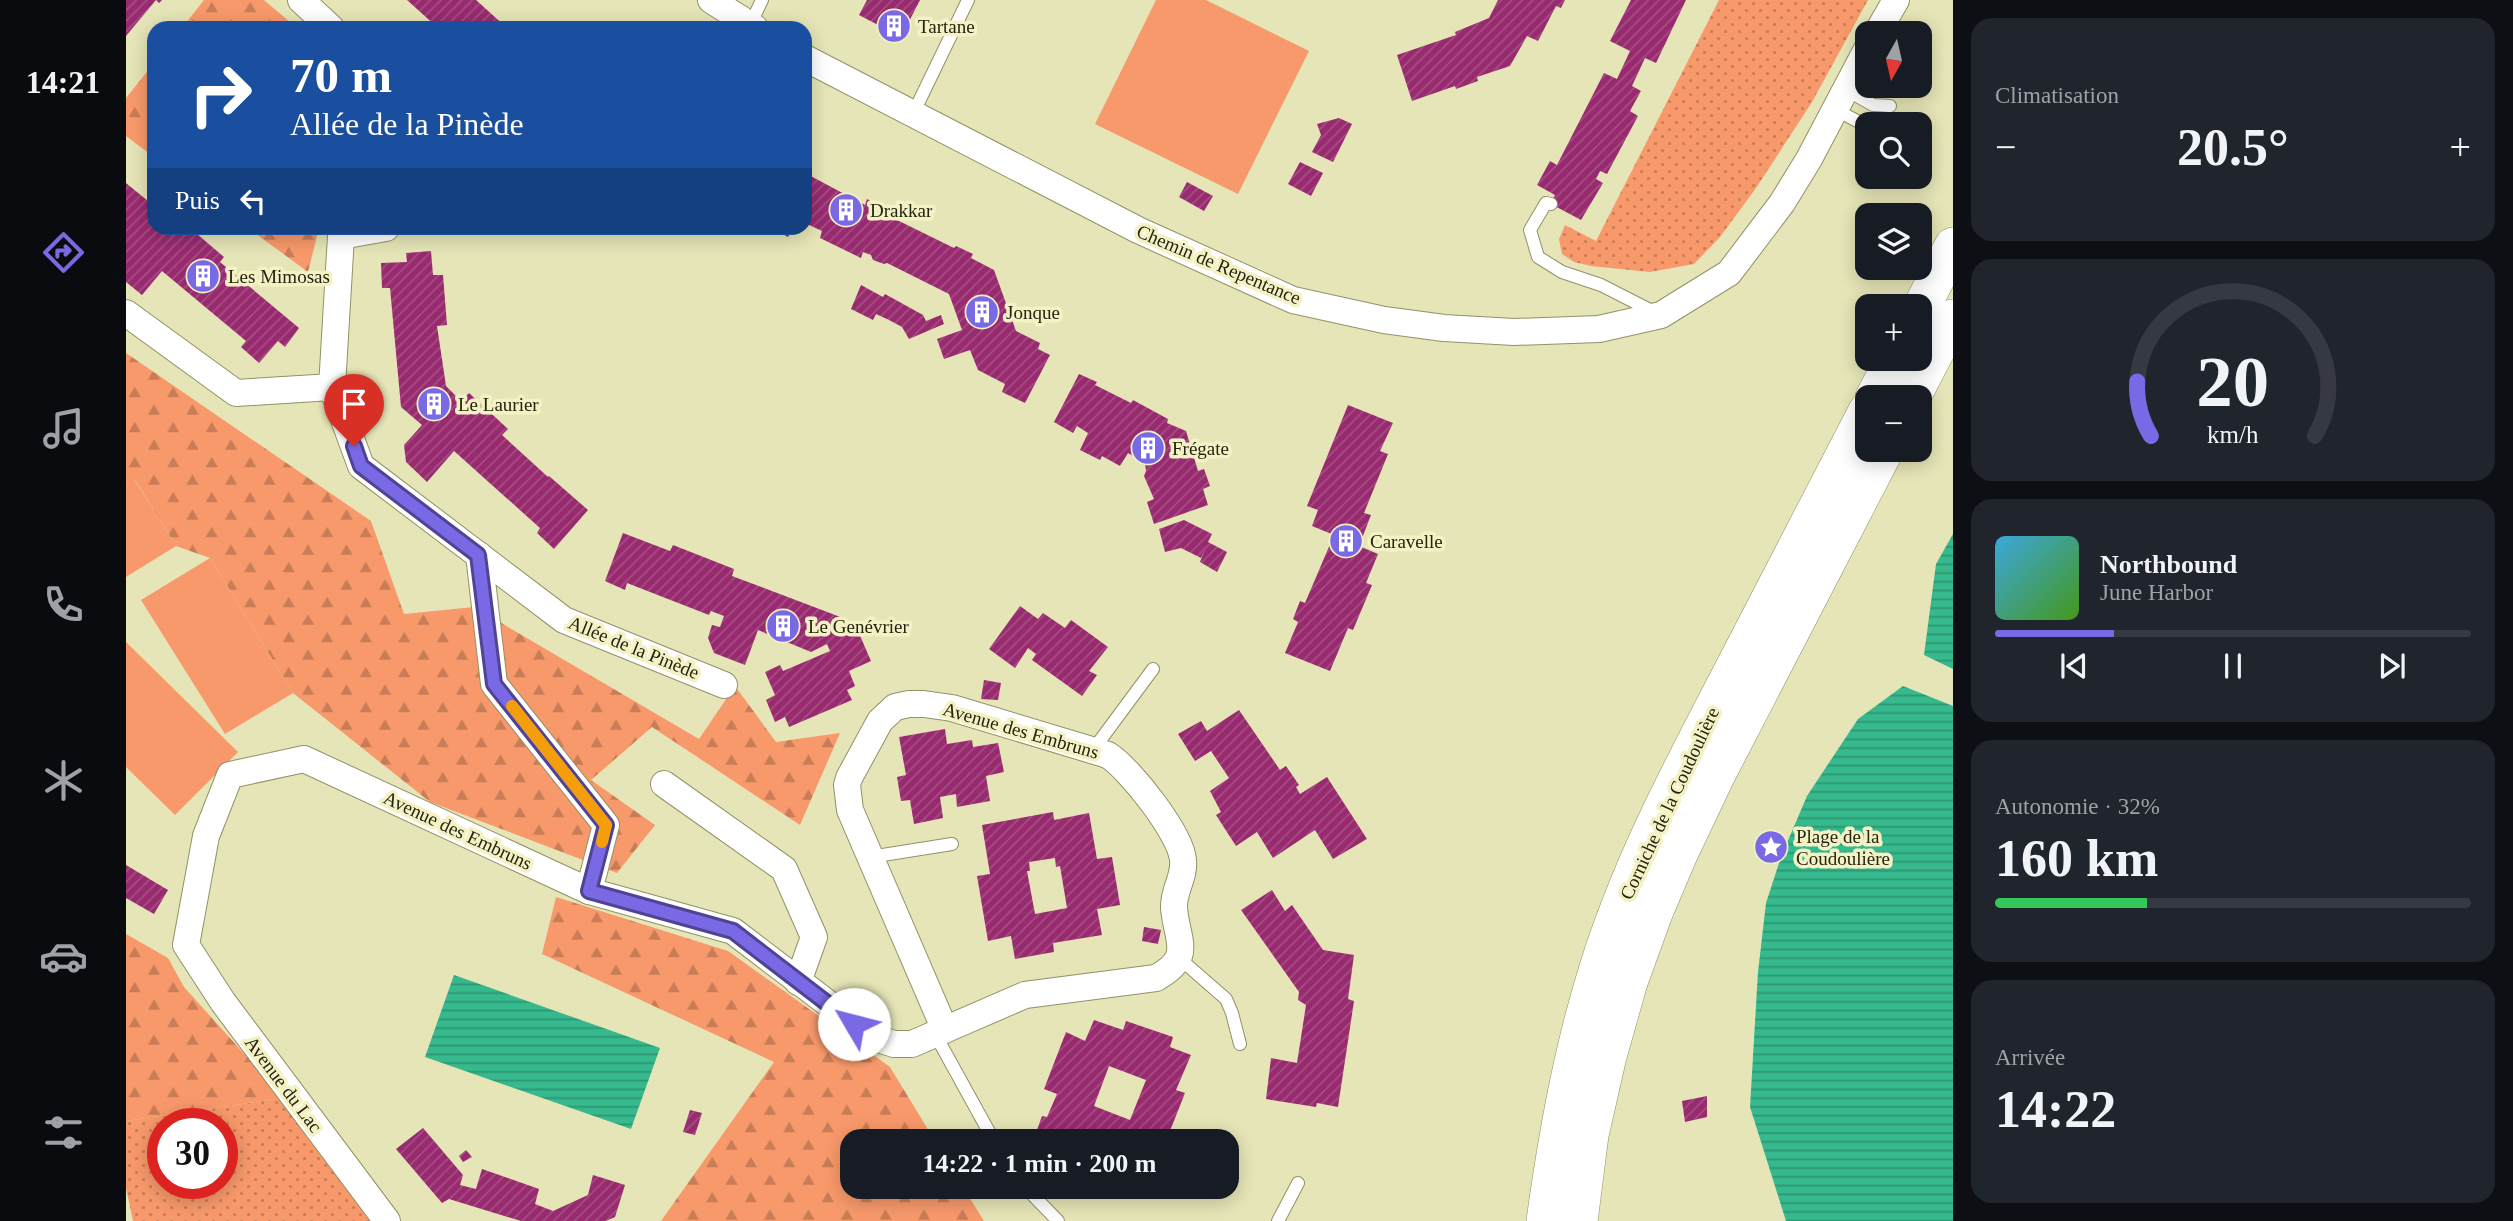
<!DOCTYPE html>
<html lang="fr">
<head>
<meta charset="utf-8">
<style>
	body { margin:0; font-family:"Times New Roman",serif; background:#20242c; color:#f1f3f6; height:100vh; display:flex; flex-direction:column; font-size:26px; white-space:nowrap }
	* { box-sizing:border-box; margin:0 }
	p { font-size:23px; color:#9ea1a6 }
	.icon { flex:none; width:38px; height:38px; fill:none; stroke:currentColor; stroke-width:2; stroke-linecap:round; stroke-linejoin:round }
	.map { position:relative; flex:1; overflow:hidden }
	.side { display:flex; flex-direction:column; gap:18px; padding:18px; background:#0d0f14; width:560px }
	.side>* { flex:none }
	.top-card { position:absolute; left:21px; top:21px; width:665px; height:214px; border-radius:21px; box-shadow:0 4px 18px #0003; background:#1a4fa0; color:#fff; overflow:hidden }
	.needle { width:46px; rotate:188deg }
	.buttons { position:absolute; left:1729px; top:21px; display:grid; gap:14px }
	.buttons a { display:grid; place-items:center; width:77px; height:77px; border-radius:14px; background:#171b24; box-shadow:0 4px 18px #0003; font-size:35px }
	.speed { position:absolute; left:21px; top:1108px; display:flex; gap:14px; font-size:35px; font-weight:700; text-align:center }
	.speed>* { display:grid; place-content:center; width:91px; height:91px; border-radius:50%; background:#171b24; box-shadow:0 4px 18px #0003; line-height:1 }
	.speed .limit { border:10px solid #d22; background:#fff; color:#111 }
	.pin { position:absolute; display:grid; place-items:center; width:60px; height:60px; color:#fff; margin:-72px -30px; border-radius:50% 50% 50% 0; rotate:-45deg; box-shadow:0 0 7px #0007 }
	.pin .icon { rotate:45deg }
	.me { position:absolute; width:77px; margin:-38px; rotate:307deg; stroke-linejoin:round; filter:drop-shadow(0 0 5px #0008) }
	.turn { display:flex; align-items:center; gap:24px; height:147px; padding:0 28px; font-size:32px }
	.turn .icon { width:91px; height:91px; stroke-width:2.5 }
	.turn b { display:block; font-size:49px; line-height:60px }
	.then { display:flex; align-items:center; height:66px; padding:0 28px; background:#0003; gap:14px; font-size:26px }
	.big { font-size:52px; font-weight:700; line-height:1.1 }
	.side .tile { flex:1; display:flex; flex-direction:column; justify-content:center; gap:10px; min-width:0; padding:0 24px; border-radius:21px; background:#20242c }
	.side .dial { align-items:center; gap:0 }
	.dial svg { height:182px; overflow:visible; fill:none; stroke:#363941; stroke-width:7; stroke-linecap:round; text-anchor:middle }
	.dial text { fill:#f1f3f6; stroke:none }
	.song { display:flex; align-items:center; gap:21px }
	.cover { width:84px; height:84px; border-radius:10px; background:linear-gradient(135deg,hsl(200 70% 55%),hsl(100 70% 35%)) }
	.played { height:7px; border-radius:4px; background:linear-gradient(90deg,#7a69e4 25%,#363941 25%) }
	.keys { display:flex; justify-content:space-around; direction:ltr }
	.heat { display:flex; justify-content:space-between; align-items:center; font-size:38px; direction:ltr }
	.charge { height:10px; border-radius:5px; background:linear-gradient(90deg,#34c759 32%,#363941 0) }
	.trip { position:absolute; left:714px; top:1129px; width:399px; height:70px; border-radius:21px; background:#171b24; box-shadow:0 4px 18px #0003; font-weight:700; line-height:70px; text-align:center }
	main { display:flex; flex:1; min-height:0 }
	.tabs { display:flex; flex-direction:column; width:126px; justify-content:space-around; align-items:center; background:#090b0e; color:#9ea1a6 }
	.tabs .icon { width:49px; height:49px }
	.tabs .selected { color:#7a69e4 }
	.tabs b { font-size:32px; color:#f1f3f6 }
	.map>svg:first-child { display:block }
	.grass { fill:url(#grass-dots); fill-rule:evenodd }
	.forest { fill:url(#forest-firs) }
	.green { fill:#f8996b }
	.water { fill:url(#water-rules) }
	.building { fill:url(#building-hatch); fill-rule:evenodd }
	.lines { fill:none; stroke-linecap:round; stroke-linejoin:round }
	.lane-casing { stroke:#939166; stroke-width:14 }
	.street-casing { stroke:#939166; stroke-width:28 }
	.secondary-casing { stroke:#939166; stroke-width:38 }
	.lane { stroke:#fff; stroke-width:12 }
	.street { stroke:#fff; stroke-width:26 }
	.secondary { stroke:#fff; stroke-width:37 }
	.route-casing { stroke:#4f4494; stroke-width:18 }
	.route { stroke:#7a69e4; stroke-width:12 }
	.slow { stroke:#f59e0b; stroke-width:12 }
	.labels { text-anchor:middle; stroke-width:7; stroke-linejoin:round; paint-order:stroke }
	.poi-label { font-size:19px; fill:#242412; stroke:#f4f2c4; text-anchor:start }
	.street-label { font-size:19px; fill:#242412; stroke:#f4f2c4 }
</style>
</head>
<body>
<main>
<nav class="tabs">
<b>14:21</b>
<svg class="icon selected" aria-label="directions" viewBox="0 0 24 24"><path d="M12 3l9 9-9 9-9-9zM9 14v-3h6M13 9l2 2-2 2"/></svg>
<svg class="icon" aria-label="music" viewBox="0 0 24 24"><path d="M9 18V5l10-2v13"/><circle cx="6" cy="18" r="3"/><circle cx="16" cy="16" r="3"/></svg>
<svg class="icon" aria-label="phone" viewBox="0 0 24 24"><path d="M5 4h4l2 5-3 2q2 4 5 5l2-3 5 2v4C11 20 4 13 5 4z"/></svg>
<svg class="icon" aria-label="climate" viewBox="0 0 24 24"><path d="M12 3v18M4 7l16 10M4 17L20 7"/></svg>
<svg class="icon" aria-label="car" viewBox="0 0 24 24"><path d="M5 17H2v-5l4-1 3-4h7l3 4 3 1v5h-3M9 17h6M6 11h13"/><circle cx="7" cy="17" r="2"/><circle cx="17" cy="17" r="2"/></svg>
<svg class="icon" aria-label="filters" viewBox="0 0 24 24"><path d="M4 7h16M4 17h16"/><circle cx="9" cy="7" r="2"/><circle cx="15" cy="17" r="2"/></svg>
</nav>
<div class="map">
<svg width="1827" height="1221" viewBox="0 0 1827 1221">
	<defs>
		<pattern id="grass-dots" width="8" height="8" patternUnits="userSpaceOnUse" patternTransform="scale(1.75)"><rect width="8" height="8" fill="#f8996b"/><path d="M2 2h.1M6 6h.1" fill="none" stroke="#c97d57" stroke-width="1.8" stroke-linecap="round"/></pattern>
		<pattern id="forest-firs" width="22" height="20" patternUnits="userSpaceOnUse" patternTransform="scale(1.75)"><rect width="22" height="20" fill="#f8996b"/><path d="M5 1l3.5 6h-7zM16 11l3.5 6h-7z" fill="#c97d57"/></pattern>
		<pattern id="water-rules" width="6" height="5" patternUnits="userSpaceOnUse" patternTransform="scale(1.75)"><rect width="6" height="5" fill="#36b98d"/><path d="M0 2.5h6" fill="none" stroke="#2d9672"/></pattern>
		<pattern id="building-hatch" width="6" height="6" patternUnits="userSpaceOnUse" patternTransform="scale(1.75)"><rect width="6" height="6" fill="#992a70"/><path d="M-1 1l2-2M0 6l6-6M5 7l2-2" fill="none" stroke="#a24f82"/></pattern>
	</defs>
	<rect width="100%" height="100%" fill="#e6e5b7"/>
	<g class="grass">
		<path d="M1593,0H1742L1686,102L1630,188L1594,237L1568,264L1524,272L1465,266L1448,262L1436,254L1433,239L1439,225L1470,241Z"/>
		<path d="M158,1098L250,1221H7L0,1188V1121ZM37,1124H96V1183H37Z"/>
	</g>
	<g class="forest">
		<path d="M78,0H138L171,28H56Z"/>
		<path d="M28,63V157L0,136V98Z"/>
		<path d="M122,228H193L182,272Z"/>
		<path d="M0,353L245,521L278,614L348,607L573,739L609,686L650,742L714,733L674,825L526,727L465,780L529,825L491,873L304,802L167,693L84,558L50,546L9,480L0,484Z"/>
		<path d="M430,897L602,951L764,1067L809,1141H726V1186L837,1187L858,1221H535L648,1062L416,954Z"/>
		<path d="M0,934L42,958L58,987L158,1098L0,1121Z"/>
	</g>
	<g class="green">
		<path d="M1030,0H1080L1183,51L1112,194L969,124Z"/>
		<path d="M8,479L50,546L0,577V484Z"/>
		<path d="M84,558L167,693L99,734L15,600Z"/>
		<path d="M0,642L112,752L49,815L0,767Z"/>
	</g>
	<g class="water">
		<path d="M1827,534V669L1798,655L1810,564Z"/>
		<path d="M1777,686L1827,706V1221H1660L1624,1107L1632,972L1640,903L1655,857L1681,796L1732,719Z"/>
		<path d="M328,975L534,1048L505,1129L299,1057Z"/>
	</g>
	<g class="building">
		<path d="M0,0H36L33,3L30,0L0,36Z"/>
		<path d="M281,0H350L381,28H312Z"/>
		<path d="M741,0H794L775,37L733,15Z"/>
		<path d="M1372,0H1439L1435,8L1430,6L1412,41L1401,36L1384,66L1351,77L1352,81L1330,89L1329,86L1286,101L1271,55L1330,35L1329,32L1363,18Z"/>
		<path d="M1505,0H1560L1530,63L1519,58L1506,86L1515,91L1504,111L1512,116L1481,174L1474,171L1470,179L1477,183L1455,220L1425,204L1429,195L1411,185L1424,161L1431,165L1478,73L1491,79L1504,51L1484,41Z"/>
		<path d="M1213,118L1226,124L1207,162L1186,152L1195,135L1191,124Z"/>
		<path d="M1174,162L1197,173L1185,196L1162,184Z"/>
		<path d="M679,173L739,205L741,199L772,216L771,220L828,248L830,246L847,254L845,258L868,270L890,331L914,343L912,349L924,355L899,403L876,392L879,384L852,370L844,350L818,359L811,339L836,330L823,294L761,263L758,264L747,260L745,255L737,252L735,258L694,238L696,231L679,223Z"/>
		<path d="M1061,182L1087,196L1078,211L1053,197Z"/>
		<path d="M0,183L28,206V228H64L98,257L94,262L173,328L159,347L152,341L133,363L115,347L120,341L36,271L16,295L0,282Z"/>
		<path d="M645,228H667L662,237Z"/>
		<path d="M305,251L307,275H317L321,325L311,326L320,386L335,401L343,393L382,429L376,435L422,477L423,476L462,510L428,549L411,533L414,528L328,451L301,482L280,462L278,445L296,425L275,407L264,288H256L255,263L281,262L280,253Z"/>
		<path d="M735,285L757,297L759,294L797,315L800,321L815,315L818,324L783,339L776,327L763,320L750,314L747,320L725,309Z"/>
		<path d="M953,374L971,382L969,385L1005,403L1007,400L1042,419L1041,423L1060,431L1072,471L1078,469L1084,486L1077,489L1082,505L1028,524L1021,502L1028,499L1018,476L1020,471L1019,463L1002,453L994,466L976,456L974,460L954,450L962,433L951,426L947,433L928,422Z"/>
		<path d="M1222,405L1267,423L1254,451L1262,454L1238,513L1245,515L1233,546L1252,554L1240,583L1246,585L1227,630L1222,628L1204,671L1159,653L1172,622L1167,619L1174,601L1179,603L1208,535L1186,526L1192,510L1181,506Z"/>
		<path d="M1058,520L1086,534L1082,542L1101,552L1091,572L1074,562L1079,549L1075,558L1055,548L1039,552L1033,529Z"/>
		<path d="M497,533L544,551L547,545L608,569L606,576L717,618L724,635L732,631L745,661L723,671L729,686L721,690L726,700L663,727L659,717L649,722L640,700L649,695L639,672L654,665L657,671L704,651L701,644L685,652L632,630L619,665L588,653L582,638L586,625L594,627L598,616L585,611L583,615L501,583L499,590L479,581Z"/>
		<path d="M894,606L912,619L917,613L939,628L945,620L982,647L963,671L971,675L956,696L906,660L910,654L902,648L889,668L863,649Z"/>
		<path d="M858,680L875,683L872,700L855,699Z"/>
		<path d="M1113,710L1154,770L1160,766L1173,785L1170,787L1174,794L1201,777L1241,839L1207,859L1189,830L1147,858L1131,832L1110,846L1090,815L1095,812L1084,791L1103,778L1085,751L1069,761L1052,734L1075,721L1081,731Z"/>
		<path d="M819,729L821,744L846,740L847,747L872,743L878,772L860,776L864,801L831,807L830,794L814,797L817,818L788,824L784,800L775,801L771,777L780,775L773,737Z"/>
		<path d="M927,812L928,820L963,813L971,859L986,857L994,905L971,909L976,935L927,943L928,952L889,959L885,936L862,941L851,876L864,874L856,825ZM929,858L930,867L934,866L941,908L909,914L901,871H904L903,862Z"/>
		<path d="M0,865L42,890L28,914L0,898Z"/>
		<path d="M1146,890L1159,911L1166,905L1197,950L1228,955L1222,999L1228,1001L1212,1107L1191,1103L1190,1107L1140,1099L1145,1058L1171,1063L1180,1005L1172,1000L1173,992L1115,910Z"/>
		<path d="M1018,927L1035,930L1032,944L1016,941Z"/>
		<path d="M968,1020L997,1030L1000,1021L1047,1037L1044,1047L1065,1055L1050,1090L1059,1093L1040,1141H907L916,1116L921,1117L931,1094L918,1089L940,1032L959,1041ZM983,1066L1020,1080L1004,1120L968,1106Z"/>
		<path d="M1581,1096V1117L1559,1122L1556,1101Z"/>
		<path d="M564,1110L576,1113L569,1135L557,1132Z"/>
		<path d="M297,1128L337,1175L334,1185L350,1189L356,1169L413,1189L409,1204L427,1211L462,1195L467,1175L499,1185L489,1217L480,1221H395L323,1199L316,1203L270,1149Z"/>
		<path d="M340,1150L346,1157L337,1162L333,1156Z"/>
	</g>
	<g class="lines">
		<g class="lane-casing">
			<g id="lane">
				<path d="M624,25L636,0"/>
				<path d="M1719,89L1747,105L1764,106"/>
				<path d="M1708,109L1737,124L1741,132"/>
				<path d="M787,114L842,0"/>
				<path d="M1425,204L1420,203L1404,230L1412,257L1436,272L1475,285L1528,312"/>
				<path d="M967,750L1027,669"/>
				<path d="M744,857L826,844"/>
				<path d="M1053,958L1100,999L1106,1013L1114,1044"/>
				<path d="M809,1034L868,1141"/>
				<path d="M898,1186L932,1221"/>
				<path d="M1152,1221L1172,1183"/>
			</g>
		</g>
		<g class="street-casing">
			<g id="street">
				<path d="M175,0L205,28"/>
				<path d="M585,0L629,28"/>
				<path d="M1751,33L1770,0"/>
				<path d="M679,58L1012,230L1167,300L1258,320L1318,328L1388,332L1473,329L1535,315L1603,273L1656,203L1683,159L1741,49"/>
				<path d="M260,228L215,236L206,387L235,466L438,620L598,685"/>
				<path d="M0,313L110,393L206,387"/>
				<path d="M353,555L368,684L480,825L463,891"/>
				<path d="M538,784L658,869L688,937L672,982"/>
				<path d="M261,1221L97,1002L60,945L80,836L104,775L178,759L463,891L607,931L746,1037L768,1044H786L899,995L1030,978C1068,957 1051,942 1048,908C1047,891 1059,877 1057,860C1055,834 1004,769 982,755L826,708L798,704H783L769,707L754,721L723,778L721,785L724,810L819,1030"/>
			</g>
		</g>
		<g class="secondary-casing">
			<g id="secondary">
				<path d="M1794,310L1827,246"/>
				<path d="M1748,397L1768,359"/>
				<path d="M1786,397L1827,318"/>
				<path d="M1419,1221C1431,1135 1446,1051 1472,968C1503,868 1552,775 1600,683C1647,592 1694,502 1741,411"/>
				<path d="M1453,1221L1464,1135L1482,1056L1503,982L1528,913L1553,854L1590,776L1759,450"/>
			</g>
		</g>
		<use href="#lane" class="lane"/>
		<use href="#street" class="street"/>
		<use href="#secondary" class="secondary"/>
	</g>
	<g class="lines">
		<g class="route-casing">
			<path id="route" d="M228,446L235,466L352,555L368,684L480,825L463,891L607,931L728,1024"/>
		</g>
		<use href="#route" class="route"/>
		<path class="slow" d="M386,706L480,825L476,842"/>
	</g>
	<defs>
		<g id="building-disc" transform="scale(1.75)"><circle r="9.5" fill="#7a69e4" stroke="#f4f2c4"/><path d="M-4-6H4V6H1V3H-1V6H-4ZM-2.5-4.3h1.7v1.8h-1.7ZM.8-4.3h1.7v1.8H.8ZM-2.5-1h1.7V.8h-1.7ZM.8-1h1.7V.8H.8Z" fill="#fff"/></g>
		<g id="sight-disc" transform="scale(1.75)"><circle r="9.5" fill="#7a69e4" stroke="#f4f2c4"/><path d="M0-6L1.8-2.2L6-1.7L2.9 1.2L3.7 5.4L0 3.3L-3.7 5.4L-2.9 1.2L-6-1.7L-1.8-2.2Z" fill="#fff"/></g>
	</defs>
	<g fill-rule="evenodd">
		<use href="#building-disc" x="768" y="26"/>
		<use href="#building-disc" x="720" y="210"/>
		<use href="#building-disc" x="77" y="276"/>
		<use href="#building-disc" x="856" y="312"/>
		<use href="#building-disc" x="308" y="404"/>
		<use href="#building-disc" x="1022" y="448"/>
		<use href="#building-disc" x="1220" y="541"/>
		<use href="#building-disc" x="657" y="626"/>
		<use href="#sight-disc" x="1645" y="847"/>
	</g>
	<g class="labels">
		<g class="poi-label">
			<text x="792" y="33">Tartane</text>
			<text x="744" y="217">Drakkar</text>
			<text x="102" y="283">Les Mimosas</text>
			<text x="880" y="319">Jonque</text>
			<text x="332" y="411">Le Laurier</text>
			<text x="1046" y="455">Frégate</text>
			<text x="1244" y="548">Caravelle</text>
			<text x="682" y="633">Le Genévrier</text>
			<text x="1670" y="843">Plage de la<tspan x="1670" dy="22">Coudoulière</tspan></text>
		</g>
		<g class="street-label">
			<text transform="translate(1093 264) rotate(23)" y="7">Chemin de Repentance</text>
			<text transform="translate(508 647) rotate(22)" y="7">Allée de la Pinède</text>
			<text transform="translate(895 730) rotate(16)" y="7">Avenue des Embruns</text>
			<text transform="translate(1543 803) rotate(-65)" y="7">Corniche de la Coudoulière</text>
			<text transform="translate(332 830) rotate(25)" y="7">Avenue des Embruns</text>
			<text transform="translate(158 1084) rotate(53)" y="7">Avenue du Lac</text>
		</g>
	</g>
</svg>
<div class="buttons">
<a><svg class="needle" viewBox="-14 -14 28 28"><path d="M0-13l5 13h-10z" fill="#e53935"/><path d="M0 13l5-13h-10z" fill="#9ea1a6"/></svg></a>
<a><svg class="icon" aria-label="search" viewBox="0 0 24 24"><circle cx="10" cy="10" r="6"/><path d="M15 15l6 6"/></svg></a>
<a><svg class="icon" aria-label="layers" viewBox="0 0 24 24"><path d="M12 4l9 5-9 5-9-5zM3 14l9 5 9-5"/></svg></a>
<a>+</a>
<a>−</a>
</div>
<div class="speed"><div class="limit">30</div></div>
<div class="pin" style="left:228px;top:446px;background:#d93025"><svg class="icon" aria-label="arrive" viewBox="0 0 24 24"><path d="M6 21V4h12l-3 4 3 4H6"/></svg></div>
<svg class="me" style="left:728px;top:1024px" viewBox="-20 -20 40 40"><circle r="19" fill="#fff"/><path d="M0-13L10 11 0 6-10 11z" fill="#7a69e4"/></svg>
<div class="trip">14:22 · 1 min · 200 m</div>
<div class="top-card">
<div class="turn"><svg class="icon" aria-label="right" viewBox="0 0 24 24"><path d="M7 20v-9h11M14 6l5 5-5 5"/></svg><div><b>70 m</b>Allée de la Pinède</div></div>
<div class="then">Puis<svg class="icon" aria-label="left" viewBox="0 0 24 24"><path d="M17 20v-9H6M10 6l-5 5 5 5"/></svg></div>
</div>
</div>
<section class="side">
<div class="tile"><p>Climatisation</p>
<div class="heat"><a>−</a><b class="big">20.5°</b><a>+</a></div>
</div>
<div class="tile dial"><svg viewBox="0 0 100 80">
<path d="M14 69A42 42 0 1 1 86 69"/>
<path d="M14 69A42 42 0 0 1 8 45" stroke="#7a69e4"/>
<text x="50" y="56" font-size="32" font-weight="700">20</text>
<text x="50" y="72" font-size="11">km/h</text>
</svg></div>
<div class="tile">
<div class="song"><i class="cover"></i><div><b>Northbound</b><p>June Harbor</p></div></div>
<div class="played"></div>
<div class="keys"><svg class="icon" aria-label="previous" viewBox="0 0 24 24"><path d="M18 5L8 12l10 7zM5 5v14"/></svg><svg class="icon" aria-label="pause" viewBox="0 0 24 24"><path d="M8 5v14M16 5v14"/></svg><svg class="icon" aria-label="next" viewBox="0 0 24 24"><path d="M6 5l10 7-10 7zM19 5v14"/></svg></div>
</div>
<div class="tile"><p>Autonomie · 32%</p><b class="big">160 km</b><div class="charge"></div></div>
<div class="tile"><p>Arrivée</p><b class="big">14:22</b></div>
</section>
</main>
</body>
</html>
